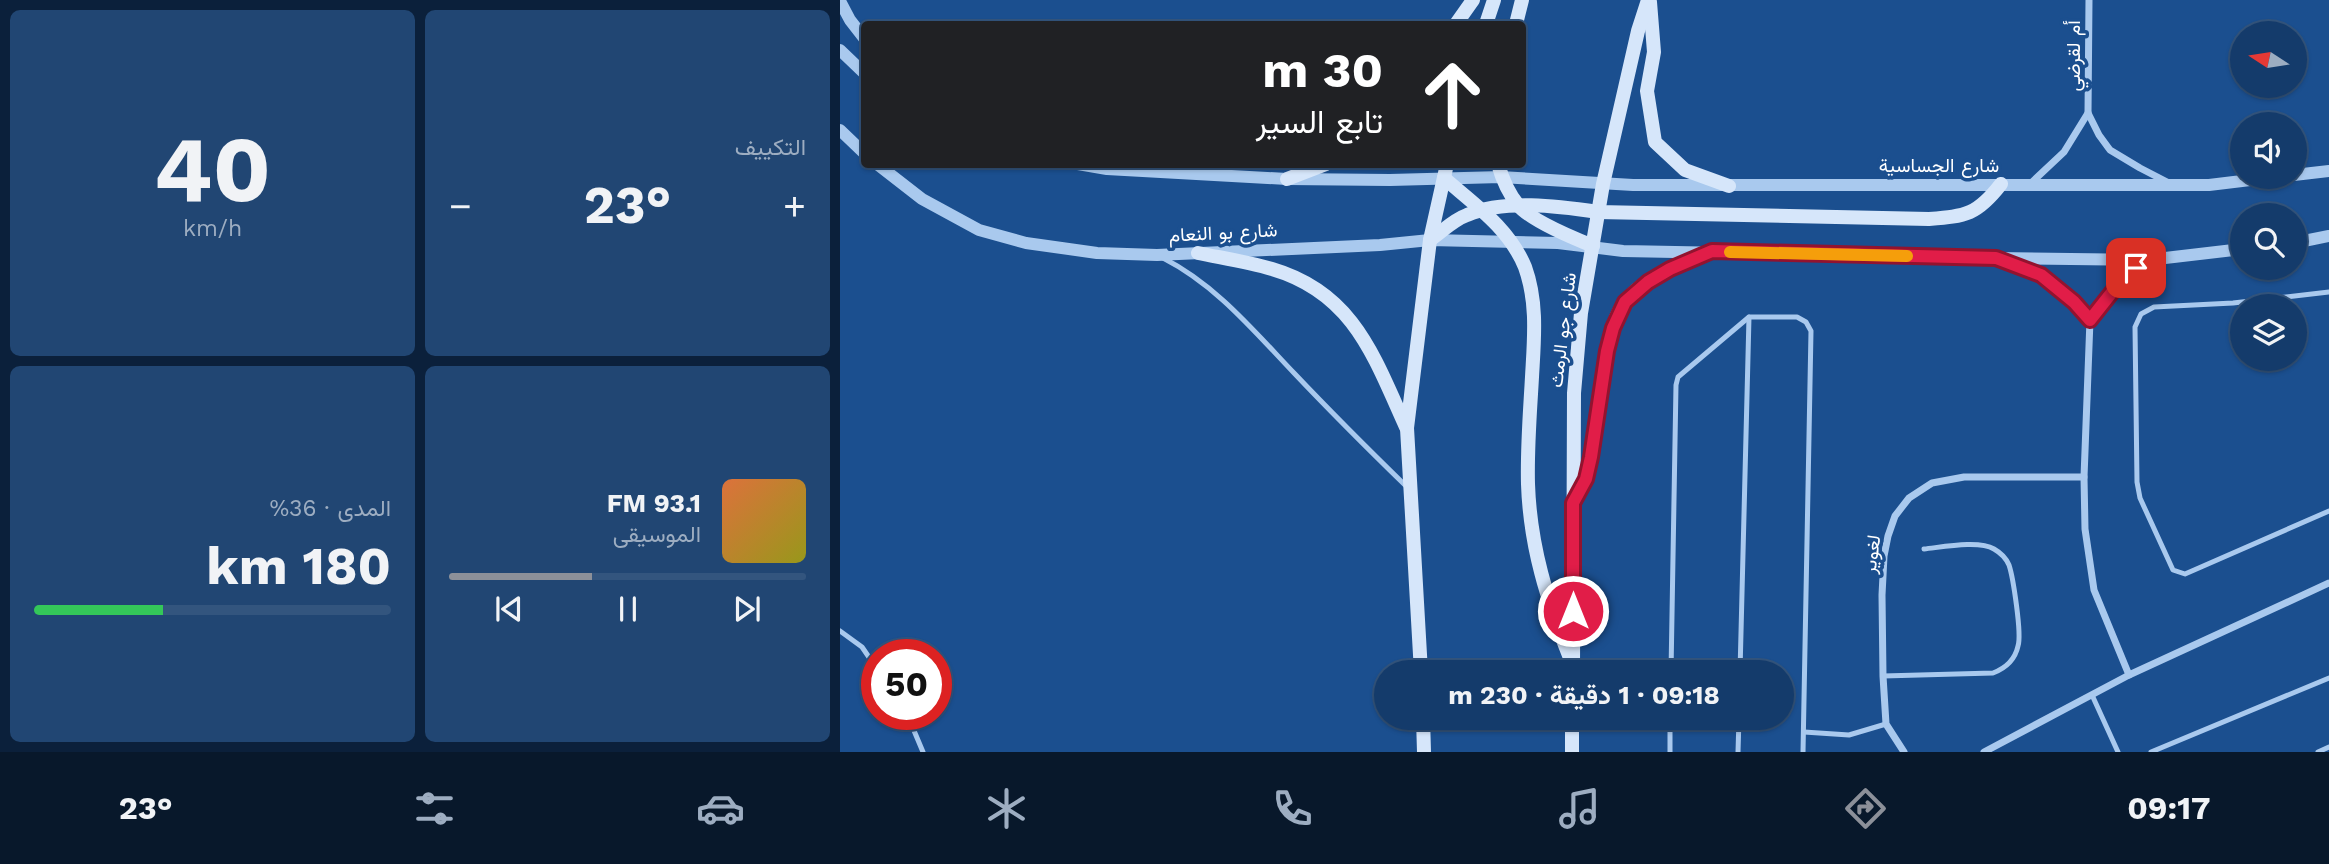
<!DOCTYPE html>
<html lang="ar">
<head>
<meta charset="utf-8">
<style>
	body { margin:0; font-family:"Work Sans",Vazirmatn,sans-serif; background:#214673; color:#f1f3f6; direction:rtl; height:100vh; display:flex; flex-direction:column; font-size:26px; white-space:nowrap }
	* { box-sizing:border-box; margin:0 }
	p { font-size:23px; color:#9dadc1 }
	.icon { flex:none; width:38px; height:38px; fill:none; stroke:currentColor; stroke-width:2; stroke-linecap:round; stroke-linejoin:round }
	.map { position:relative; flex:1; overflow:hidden; direction:ltr }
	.side { display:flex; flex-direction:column; gap:10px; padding:10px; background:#0b203b; width:840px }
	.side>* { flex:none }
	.hud { position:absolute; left:21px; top:21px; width:665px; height:147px; border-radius:7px; box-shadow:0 2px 5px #0004,0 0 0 2px #33557e; direction:rtl; background:#202124; color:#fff; overflow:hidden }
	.needle { width:46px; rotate:282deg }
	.controls { position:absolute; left:1390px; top:21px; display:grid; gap:14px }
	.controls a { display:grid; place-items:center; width:77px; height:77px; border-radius:50%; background:#143b6b; box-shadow:0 2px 5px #0004,0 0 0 2px #33557e; font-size:35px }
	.speed { position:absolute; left:21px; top:639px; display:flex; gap:14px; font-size:35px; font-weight:700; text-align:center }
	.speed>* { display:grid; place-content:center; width:91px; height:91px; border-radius:50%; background:#143b6b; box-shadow:0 2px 5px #0004,0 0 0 2px #33557e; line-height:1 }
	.speed .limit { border:10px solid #d22; background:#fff; color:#111 }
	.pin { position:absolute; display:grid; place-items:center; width:60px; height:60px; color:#fff; margin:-30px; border-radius:14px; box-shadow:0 4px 10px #0006 }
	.me { position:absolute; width:77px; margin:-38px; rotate:0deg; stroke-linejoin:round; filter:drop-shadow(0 0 5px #0008) }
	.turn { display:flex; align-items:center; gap:24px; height:147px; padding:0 28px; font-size:32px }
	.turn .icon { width:91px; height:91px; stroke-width:2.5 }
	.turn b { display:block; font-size:49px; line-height:60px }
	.big { font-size:52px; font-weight:700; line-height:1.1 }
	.side .card { flex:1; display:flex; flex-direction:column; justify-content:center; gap:10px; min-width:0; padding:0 24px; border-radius:10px; background:#214673 }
	.side .dial { align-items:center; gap:0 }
	.dial b { font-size:91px; line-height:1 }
	.song { display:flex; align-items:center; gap:21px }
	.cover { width:84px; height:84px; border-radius:10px; background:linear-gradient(135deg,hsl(20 70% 55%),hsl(60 70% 35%)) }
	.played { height:7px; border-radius:4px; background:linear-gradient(90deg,#8c9099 40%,#33557e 40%) }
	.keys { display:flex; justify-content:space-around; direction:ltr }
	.heat { display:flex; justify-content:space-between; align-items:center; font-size:38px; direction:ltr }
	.charge { height:10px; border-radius:5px; background:linear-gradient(90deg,#34c759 36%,#33557e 0) }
	.side .tiles { flex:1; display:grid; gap:10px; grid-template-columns:repeat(2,1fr) }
	.trip { position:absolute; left:534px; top:660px; width:420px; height:70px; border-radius:35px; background:#143b6b; box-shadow:0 2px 5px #0004,0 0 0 2px #33557e; font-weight:700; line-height:70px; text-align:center; direction:rtl }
	.tabs { display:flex; height:112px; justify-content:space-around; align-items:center; background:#08182b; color:#9dadc1 }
	.tabs .icon { width:49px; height:49px }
	.tabs .active { color:#8c9099 }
	.tabs b { font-size:32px; color:#f1f3f6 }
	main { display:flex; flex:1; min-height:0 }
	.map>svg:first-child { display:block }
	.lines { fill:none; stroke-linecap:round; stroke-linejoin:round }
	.service { stroke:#a9c9ee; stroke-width:5 }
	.minor { stroke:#a9c9ee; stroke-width:7 }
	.tertiary { stroke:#a9c9ee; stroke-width:12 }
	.secondary { stroke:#d6e6fa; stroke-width:14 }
	.route-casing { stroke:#92132f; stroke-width:18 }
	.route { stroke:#e11d48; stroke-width:12 }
	.slow { stroke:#f59e0b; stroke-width:12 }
	.labels { text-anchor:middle; stroke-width:7; stroke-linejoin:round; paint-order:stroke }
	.street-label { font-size:19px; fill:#fff; stroke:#1b4f8f }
</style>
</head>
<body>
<main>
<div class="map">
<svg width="1489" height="752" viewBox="0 0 1489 752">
	<rect width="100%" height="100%" fill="#1b4f8f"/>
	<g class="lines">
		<g class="service">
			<path d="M323,258C376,285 413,330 454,373C491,412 529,450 567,487"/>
			<path d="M1489,292L1393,303L1314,307L1301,314L1295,327L1297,482L1300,498L1333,570L1345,574L1489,511"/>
			<path d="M0,631L22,647L37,669"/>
			<path d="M831,672L836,385L838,377L909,317H957L966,322L971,331L963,752"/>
			<path d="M900,672L909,317"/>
			<path d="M1043,676L1153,673C1166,668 1175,660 1178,646C1182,634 1173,577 1169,565C1166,558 1161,553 1154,549C1139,540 1103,547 1084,549"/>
			<path d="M1252,695L1278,752"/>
			<path d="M67,714L83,752"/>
			<path d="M964,732L1009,735L1046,724"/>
			<path d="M830,752V718"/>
			<path d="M898,752L899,718"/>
			<path d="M1311,752L1489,678"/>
			<path d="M1478,752L1489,747"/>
		</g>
		<g class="minor">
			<path d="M1249,0L1248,113L1259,135L1270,150L1300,168L1329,183"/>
			<path d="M1190,184L1224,152L1248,113"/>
			<path d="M1163,261L1201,275L1234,302L1250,320"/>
			<path d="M1289,675L1254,590L1245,529L1244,477L1250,320L1284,277L1305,262"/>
			<path d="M1064,752L1046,724L1043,676L1042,595L1044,556L1048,536L1055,516L1069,498L1092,483L1124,477H1244"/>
			<path d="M1144,752L1289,675L1489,583"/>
		</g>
		<g class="tertiary">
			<path d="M0,1L10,20L24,38"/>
			<path d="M0,50L24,73"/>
			<path d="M0,130L24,153"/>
			<path d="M37,164L82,199L139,230L186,243L257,253L317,255L540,245L590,240L718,243L783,251L1156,258L1308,260L1402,249"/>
			<path d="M238,164L267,169L447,179L550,180L661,177L793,185H1369L1435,177"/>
			<path d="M1454,175L1489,171"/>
			<path d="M1454,243L1489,236"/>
		</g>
		<g class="secondary">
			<path d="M810,2L814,52L807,91L815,142L845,170L889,186"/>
			<path d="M616,24L633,0"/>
			<path d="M646,24L654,0"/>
			<path d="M676,24L682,0"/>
			<path d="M658,164C662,178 669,194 678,205C691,221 733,238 753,246"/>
			<path d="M604,178C635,205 669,228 685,267C698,303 694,340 692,377C690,413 687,448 688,484C690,546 707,600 730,658"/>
			<path d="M447,179L486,164"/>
			<path d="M590,240C603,231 613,220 627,215C664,199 718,206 758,212L1089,219C1126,216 1137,215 1161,184"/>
			<path d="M358,253C382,258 408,262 432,269C514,293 534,357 566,427"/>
			<path d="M734,502C748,482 751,458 755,435C760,400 763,332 784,303C804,276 842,264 872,251"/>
			<path d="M581,672L567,428L590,240L607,164"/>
			<path d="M733,672L734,393L741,313L763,184L798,31L808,0"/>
			<path d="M583,718L584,752"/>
			<path d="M732,752V718"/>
		</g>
	</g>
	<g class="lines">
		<g class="route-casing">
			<path id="route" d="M733,611V503L746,479L751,457L767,351L773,328L785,302L808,282L830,269L872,251L1156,258L1201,275L1234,302L1250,320L1284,277L1296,268"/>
		</g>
		<use href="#route" class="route"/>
		<path class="slow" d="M890,252L1067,256"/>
	</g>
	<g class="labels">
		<g class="street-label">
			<text transform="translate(1233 56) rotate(-90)" y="7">أم لقرضي</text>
			<text x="1099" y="172">شارع الجساسية</text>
			<text transform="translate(383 232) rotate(-3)" y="7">شارع بو النعام</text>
			<text transform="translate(722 330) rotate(-83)" y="7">شارع جو الرمث</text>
			<text transform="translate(1031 554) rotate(-82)" y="7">لغوير</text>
		</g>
	</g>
</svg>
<div class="controls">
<a><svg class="needle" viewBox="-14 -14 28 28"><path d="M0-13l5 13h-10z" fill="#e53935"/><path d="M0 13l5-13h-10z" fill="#9dadc1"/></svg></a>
<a><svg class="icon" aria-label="sound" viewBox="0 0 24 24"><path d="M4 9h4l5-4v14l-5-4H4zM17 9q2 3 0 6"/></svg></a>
<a><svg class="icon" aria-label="search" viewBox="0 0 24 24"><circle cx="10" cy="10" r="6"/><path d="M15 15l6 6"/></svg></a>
<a><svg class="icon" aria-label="layers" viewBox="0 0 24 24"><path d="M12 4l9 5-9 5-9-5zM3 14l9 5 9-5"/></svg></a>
</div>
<div class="speed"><div class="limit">50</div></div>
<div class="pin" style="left:1296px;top:268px;background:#d93025"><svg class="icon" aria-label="arrive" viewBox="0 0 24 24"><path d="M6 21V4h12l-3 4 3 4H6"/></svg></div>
<svg class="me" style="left:733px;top:611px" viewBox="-20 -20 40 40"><circle r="17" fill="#e11d48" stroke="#fff" stroke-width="3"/><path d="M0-11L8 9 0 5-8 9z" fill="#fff"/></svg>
<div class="trip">09:18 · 1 دقيقة · 230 m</div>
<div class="hud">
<div class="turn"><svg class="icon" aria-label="ahead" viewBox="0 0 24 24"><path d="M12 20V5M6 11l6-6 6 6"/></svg><div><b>30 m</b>تابع السير</div></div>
</div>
</div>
<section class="side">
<div class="tiles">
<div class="card"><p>التكييف</p>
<div class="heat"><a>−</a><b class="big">23°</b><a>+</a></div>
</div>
<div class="card dial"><b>40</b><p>km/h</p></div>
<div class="card">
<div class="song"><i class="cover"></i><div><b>93.1 FM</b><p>الموسيقى</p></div></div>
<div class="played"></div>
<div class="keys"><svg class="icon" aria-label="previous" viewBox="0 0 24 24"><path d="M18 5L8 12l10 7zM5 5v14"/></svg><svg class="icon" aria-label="pause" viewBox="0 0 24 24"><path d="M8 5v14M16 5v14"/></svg><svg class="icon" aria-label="next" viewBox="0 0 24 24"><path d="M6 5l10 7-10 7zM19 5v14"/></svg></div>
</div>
<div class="card"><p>المدى · 36%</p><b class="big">180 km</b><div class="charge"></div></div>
</div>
</section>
</main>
<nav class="tabs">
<b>09:17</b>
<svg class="icon active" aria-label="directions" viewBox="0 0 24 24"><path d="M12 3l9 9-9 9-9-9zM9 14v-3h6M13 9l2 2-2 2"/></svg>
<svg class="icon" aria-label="music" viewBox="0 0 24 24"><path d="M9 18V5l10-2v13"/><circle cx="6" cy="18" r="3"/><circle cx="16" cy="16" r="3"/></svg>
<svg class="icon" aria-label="phone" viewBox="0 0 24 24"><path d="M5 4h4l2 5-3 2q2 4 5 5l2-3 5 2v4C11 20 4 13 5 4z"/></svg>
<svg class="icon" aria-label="climate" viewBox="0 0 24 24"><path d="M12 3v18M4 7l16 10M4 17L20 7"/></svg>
<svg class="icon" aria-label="car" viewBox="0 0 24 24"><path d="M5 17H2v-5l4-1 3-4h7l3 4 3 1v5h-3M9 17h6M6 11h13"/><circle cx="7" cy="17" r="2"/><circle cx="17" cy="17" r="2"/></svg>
<svg class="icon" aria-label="filters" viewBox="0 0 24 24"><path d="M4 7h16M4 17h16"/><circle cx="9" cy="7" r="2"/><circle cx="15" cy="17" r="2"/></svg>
<b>23°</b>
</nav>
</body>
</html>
